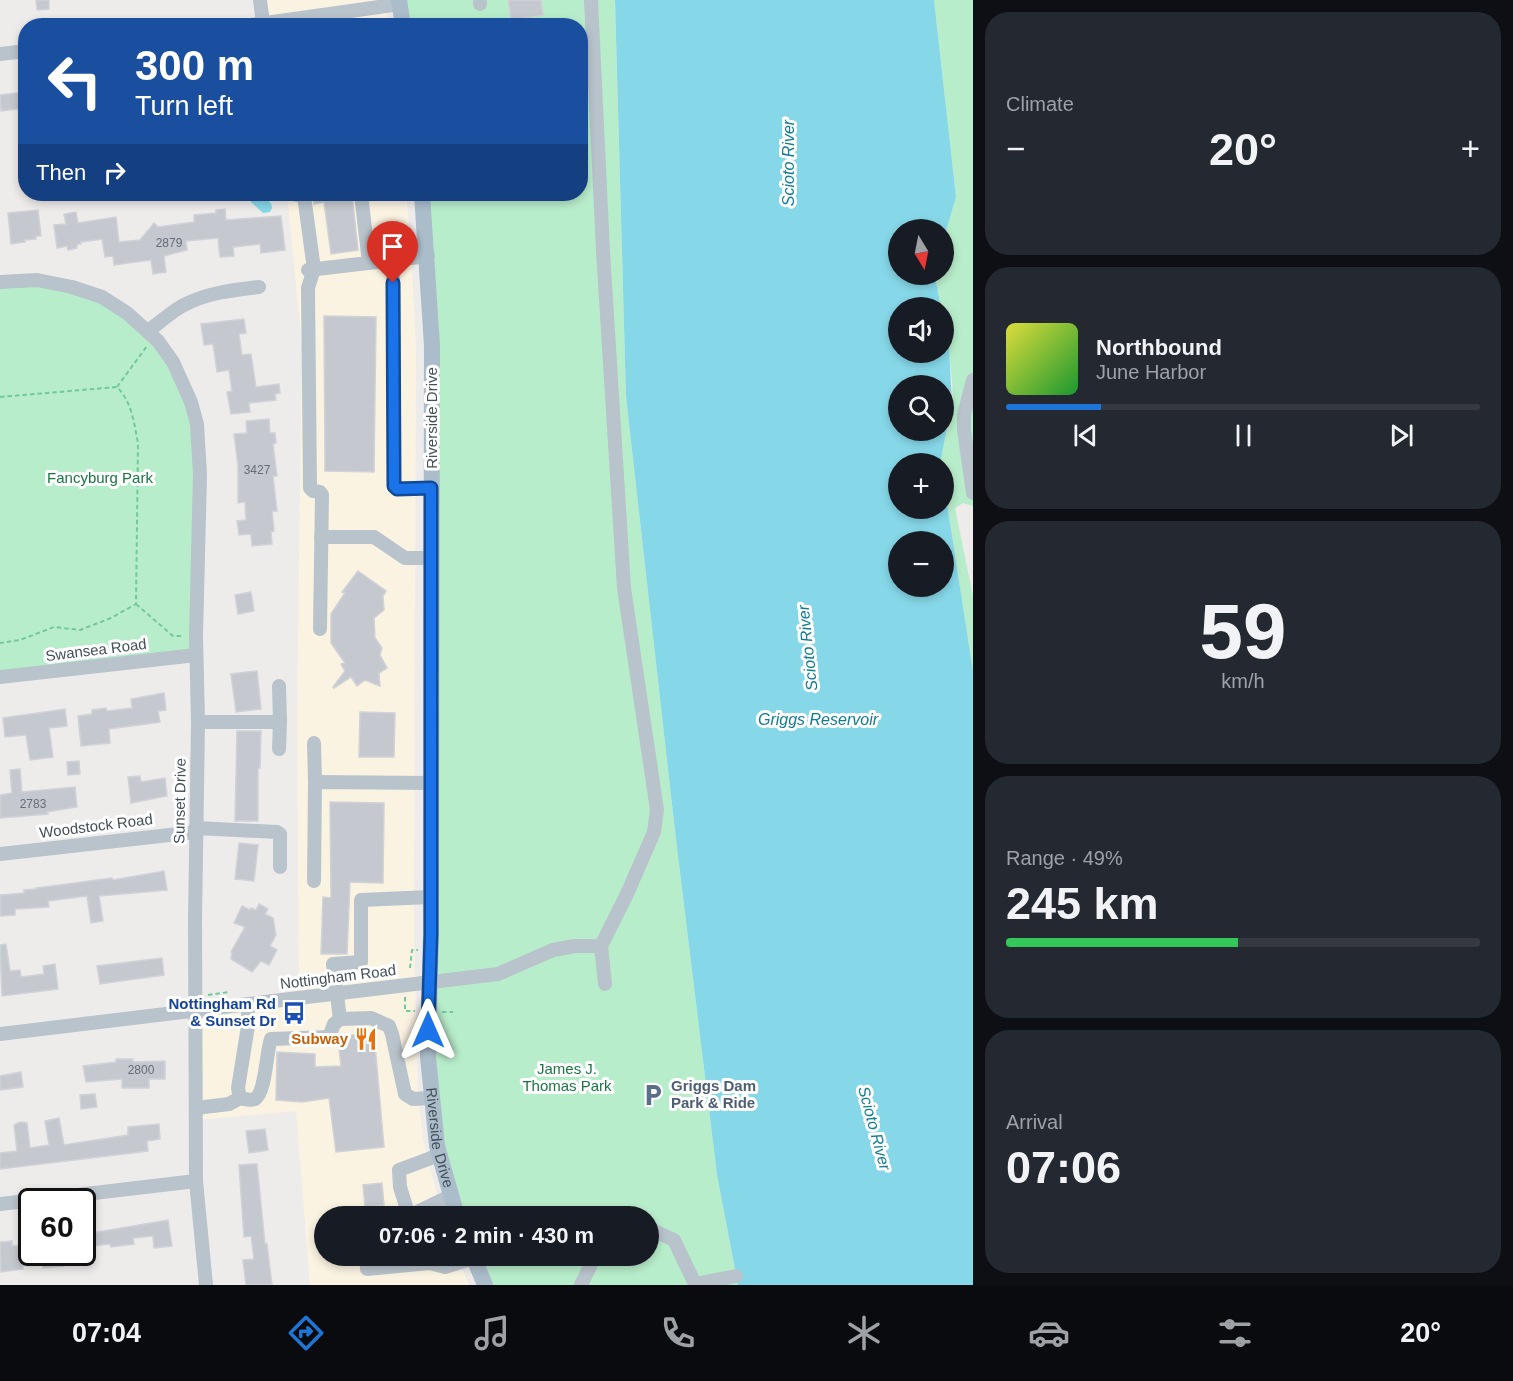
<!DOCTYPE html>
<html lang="en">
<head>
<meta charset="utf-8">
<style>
	body { margin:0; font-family:Arial,sans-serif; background:#242831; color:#f1f3f6; height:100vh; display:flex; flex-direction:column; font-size:22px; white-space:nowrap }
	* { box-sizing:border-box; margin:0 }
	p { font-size:20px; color:#9ea1a6 }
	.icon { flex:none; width:33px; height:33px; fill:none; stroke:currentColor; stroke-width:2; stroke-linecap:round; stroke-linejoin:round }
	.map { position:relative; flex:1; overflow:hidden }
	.panel { display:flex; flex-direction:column; gap:12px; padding:12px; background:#0d0f14; width:540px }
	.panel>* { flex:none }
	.hud { position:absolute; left:18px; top:18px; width:570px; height:183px; border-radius:24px; box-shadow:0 3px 9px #0003; background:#1a4fa0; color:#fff; overflow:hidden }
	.needle { width:39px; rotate:170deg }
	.controls { position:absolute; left:888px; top:219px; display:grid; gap:12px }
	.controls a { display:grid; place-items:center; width:66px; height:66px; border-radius:50%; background:#171b24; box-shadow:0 3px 9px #0003; font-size:30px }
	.speed { position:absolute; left:18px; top:1188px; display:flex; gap:12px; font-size:30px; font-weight:700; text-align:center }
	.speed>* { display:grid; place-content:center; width:78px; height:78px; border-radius:50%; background:#171b24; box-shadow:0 3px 9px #0003; line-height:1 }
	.speed .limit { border:3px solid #111; border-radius:9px; background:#fff; color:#111 }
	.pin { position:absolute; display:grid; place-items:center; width:51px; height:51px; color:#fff; margin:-62px -26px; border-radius:50% 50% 50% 0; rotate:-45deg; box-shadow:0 0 6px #0007 }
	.pin .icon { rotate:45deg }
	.me { position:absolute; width:66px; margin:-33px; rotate:0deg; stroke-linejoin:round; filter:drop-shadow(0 0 4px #0008) }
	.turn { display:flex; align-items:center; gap:21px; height:126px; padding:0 18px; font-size:27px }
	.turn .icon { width:78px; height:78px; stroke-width:2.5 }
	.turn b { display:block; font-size:42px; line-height:51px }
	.then { display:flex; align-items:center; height:57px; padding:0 18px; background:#0003; gap:12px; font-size:22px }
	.big { font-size:45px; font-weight:800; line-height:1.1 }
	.panel .widget { flex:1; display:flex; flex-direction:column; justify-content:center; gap:9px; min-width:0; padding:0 21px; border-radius:24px; background:#242831 }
	.panel .dial { align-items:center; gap:0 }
	.dial b { font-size:78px; line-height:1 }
	.song { display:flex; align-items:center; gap:18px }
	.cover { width:72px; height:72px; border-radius:9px; background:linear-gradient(135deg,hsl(60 70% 55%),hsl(130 70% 35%)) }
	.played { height:6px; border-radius:3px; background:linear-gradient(90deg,#1c75d7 20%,#363941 20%) }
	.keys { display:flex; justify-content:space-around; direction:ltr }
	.heat { display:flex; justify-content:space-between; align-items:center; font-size:33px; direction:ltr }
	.charge { height:9px; border-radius:4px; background:linear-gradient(90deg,#34c759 49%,#363941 0) }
	.trip { position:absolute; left:314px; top:1206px; width:345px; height:60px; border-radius:30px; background:#171b24; box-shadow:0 3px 9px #0003; font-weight:800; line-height:60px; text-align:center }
	.menu { display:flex; height:96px; justify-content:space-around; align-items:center; background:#090b0e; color:#9ea1a6 }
	.menu .icon { width:42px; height:42px }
	.menu .on { color:#1c75d7 }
	.menu b { font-size:27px; color:#f1f3f6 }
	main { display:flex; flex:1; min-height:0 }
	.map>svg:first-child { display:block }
	.commercial { fill:#fbf3e2 }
	.green { fill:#b8edcb }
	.water { fill:#86d8e9; fill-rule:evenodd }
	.building { fill:#c5c8ce; stroke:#cfd2d7; stroke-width:1.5 }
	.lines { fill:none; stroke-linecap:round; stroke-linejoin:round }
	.path { stroke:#72c99b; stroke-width:2; stroke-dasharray:4.5 3; stroke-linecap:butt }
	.minor { stroke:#b9c3cb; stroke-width:14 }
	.major { stroke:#abbcca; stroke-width:16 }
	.route-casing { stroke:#114b97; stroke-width:15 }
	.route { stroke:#1a73e8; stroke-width:10 }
	.labels { text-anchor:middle; stroke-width:6; stroke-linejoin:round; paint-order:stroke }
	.number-label { font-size:12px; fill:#646d76 }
	.street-label { font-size:15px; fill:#444f58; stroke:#fff }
	.park-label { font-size:15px; fill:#187643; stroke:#fff }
	.transit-label { font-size:15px; font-weight:bold; fill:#164399; stroke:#fff; text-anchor:end }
	.food-label { font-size:15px; font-weight:bold; fill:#c56008; stroke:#fff; text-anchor:end }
	.service-label { font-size:15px; font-weight:bold; fill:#4e5e75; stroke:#fff; text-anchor:start }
	.water-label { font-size:16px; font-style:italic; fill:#0f7c93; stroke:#fff }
</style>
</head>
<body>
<main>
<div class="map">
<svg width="973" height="1285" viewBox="0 0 973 1285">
	<rect width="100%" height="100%" fill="#eeebeb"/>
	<g class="commercial">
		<path d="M260,0H385L388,25H335L334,15L263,23Z"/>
		<path d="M287,194H406L410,235L416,346L414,938L418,1100L424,1144L443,1216H324V1256H457L469,1285H310L296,1111L196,1120V1011L299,998L297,715L302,345Z"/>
	</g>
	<g class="green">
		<path d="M399,0H615L626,397L675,831L717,1175L738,1285H492L473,1256H648V1216H457L437,1146L431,934L422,194H580V26L403,25Z"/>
		<path d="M934,0H973V506L963,503L955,508L973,596V671L944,484V464L940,463V459C944,442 950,423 952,405C955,372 944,340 944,308L941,307L936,282L937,275L944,274V238L956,197Z"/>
		<path d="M37,280L102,297L158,341L197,424L196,655L0,677V282Z"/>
	</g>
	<g class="water">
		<path d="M615,0H934L956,197L944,238V230H898V274L937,275L936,282L941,307L898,308V352H944V321L949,348L952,404L940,463L898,464V508H944V484L973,671V1285H738L717,1175L675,831L626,397ZM898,386H944V430H898ZM898,542H944V586H898Z"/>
		<path d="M252,194H260L271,203L272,208L270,212L263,213L251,202L250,197Z"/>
	</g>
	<g class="building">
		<path d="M36,0H49V9L37,10Z"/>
		<path d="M508,0H541L543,15L511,20Z"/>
		<path d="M24,92L26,108L1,111L0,95Z"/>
		<path d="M313,194H352L358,250L331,254L324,202L314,204Z"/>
		<path d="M225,209L226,220L281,216L285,250L261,253L260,244L233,247L234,256L220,257L218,238L186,241L187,250L164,256L166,272L153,274L151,260L114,265L113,256L105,257L102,239L81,242V244H77V248L68,250L67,246L57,248L54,225L66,224L64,214L76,212L78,223L116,217L119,242L140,240L154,223L158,227L194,222V215L216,213V210Z"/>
		<path d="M38,210L41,236H36V239L24,240L25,242L11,244L8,213Z"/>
		<path d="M324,316L376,317L374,472L325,471Z"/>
		<path d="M244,319L246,333L239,334L242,355L251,354L256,387L279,384L280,393L275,394L276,400L249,403L250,412L231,414L227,392L232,391L229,370L217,372L213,344L204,345L201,324Z"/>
		<path d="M269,419L270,433H275L276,443L273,444L277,476H273L277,511H272L274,531L271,532L272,544L252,546L251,534L239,535L237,521L246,520L245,502L238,503V465L234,434L247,433L246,421Z"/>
		<path d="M358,571L386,591L383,596L384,610L374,618L375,638L382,648L380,655L387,668L379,673L380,686L365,680L357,686L351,677L334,688L333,687L345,671L341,664L345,663L331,643V614L345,593L342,592Z"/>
		<path d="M251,592L254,611L238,614L235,595Z"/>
		<path d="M257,671L261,709L236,712L231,674Z"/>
		<path d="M164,693L166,710L158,711L160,722L109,729L110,743L81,746L78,716L92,714V710L106,708L107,711L132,708L131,699Z"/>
		<path d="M65,709L67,726L49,728L53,757L30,760L26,735L5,737L3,718Z"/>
		<path d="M360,712L395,713L394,757H359Z"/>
		<path d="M237,731H261L260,768H258V821H235Z"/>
		<path d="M79,761L80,774L68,775L67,762Z"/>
		<path d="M20,769L22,792L75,787L77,807L47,812L48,814L0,818V795L12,793L10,770Z"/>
		<path d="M140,776L141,782L165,778L167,796L131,803L128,777Z"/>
		<path d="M330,802L384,803L383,883L350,882L347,954H321L323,897L331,898Z"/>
		<path d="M239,843L258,845L254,881L235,879Z"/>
		<path d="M164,871L167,890L99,896L103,921L91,923L87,896L48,901L49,907L15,909V915L0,916V895L24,893V890L37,889L36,888L112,878L113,880Z"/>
		<path d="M259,904L268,909L265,914L273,918L276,935L270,946L277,950L269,965L261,961L252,972L231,959L232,953L231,952L245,927L234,923L242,906L250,910L251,908L256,910Z"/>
		<path d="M6,944L10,971L20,970L21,977L44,974L43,966L55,964L58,989L2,996L0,945Z"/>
		<path d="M162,958L164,975L100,984L97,966Z"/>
		<path d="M374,1033L384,1147L336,1152L329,1098L302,1102L276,1100L277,1052L315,1054V1067L341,1066L338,1039L339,1036Z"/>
		<path d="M116,1059H133V1062L165,1061V1079H149V1088H122V1079L86,1082L83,1066L116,1062Z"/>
		<path d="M21,1072L23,1087L0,1090V1076Z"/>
		<path d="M95,1094L97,1107L81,1109L80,1095Z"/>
		<path d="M59,1118L64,1145L128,1135V1127L159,1124L160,1139L147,1141L148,1151L0,1169V1153L17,1151L14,1125L20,1122L27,1123L30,1148L49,1145L45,1121Z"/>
		<path d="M265,1129L268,1150L249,1153L246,1131Z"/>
		<path d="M257,1164L265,1244H267L272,1285H246L243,1260L254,1259L251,1236L244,1237L239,1165Z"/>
		<path d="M382,1183L384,1205L365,1207L363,1185Z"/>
		<path d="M168,1220L172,1246L154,1248L153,1236L133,1238L134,1244L111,1247L110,1244L82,1247V1232L91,1231L92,1233Z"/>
		<path d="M12,1241V1246L22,1245L23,1252H63L64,1266L43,1268L42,1263L23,1265V1269L1,1272L0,1242Z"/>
	</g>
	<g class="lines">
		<g class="path">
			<path d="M117,387L147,346"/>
			<path d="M0,397L117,387C132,402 134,423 138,443L136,604L111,618L80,630L54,627L20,640L0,643"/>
			<path d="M136,604L173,636H183"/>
			<path d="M410,968L412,950H418"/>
			<path d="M208,995L229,992"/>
			<path d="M405,997V1011H415"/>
			<path d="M442,1012H453"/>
		</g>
		<g class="minor">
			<path d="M260,0L263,23"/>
			<path d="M480,0V4"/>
			<path d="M591,0L603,251L624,588L657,810L654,832L627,894L601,946L605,984"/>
			<path d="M244,26L400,4"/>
			<path d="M0,54L26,51"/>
			<path d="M293,194L304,196L314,269L308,288L310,488L313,491L320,492L322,495L320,629"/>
			<path d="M361,194L369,263"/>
			<path d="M393,260L394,487L397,489L431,488"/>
			<path d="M308,270L428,256"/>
			<path d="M0,282L37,280L72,287L102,297L127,313L158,341L173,362L191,402L197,424L200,475L196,636L198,722L195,921L196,1181L206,1285"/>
			<path d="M148,331C159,323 170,313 182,306C206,293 232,290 259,287"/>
			<path d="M973,380L964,415V430L973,493"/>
			<path d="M321,537H374L405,558H431"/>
			<path d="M0,677L196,655"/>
			<path d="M198,722H280L279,686"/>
			<path d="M314,743L315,782"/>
			<path d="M279,749L280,722"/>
			<path d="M196,828L277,832L280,834V867"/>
			<path d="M0,854L196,832"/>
			<path d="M314,881L315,782L431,783"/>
			<path d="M248,1004V1026L238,1088L240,1098C245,1099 250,1101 255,1099C266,1092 266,1052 271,1039L329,1037L334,1024L340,1019L371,1018L389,1026L392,1034L405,1094L413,1099L431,1098"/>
			<path d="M340,1019L333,964L361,962V900L431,897"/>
			<path d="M0,1034L498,974L553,950L575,946H601"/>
			<path d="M196,1108L229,1104L240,1098"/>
			<path d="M439,1155L399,1170L400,1187L409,1216L450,1196"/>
			<path d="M0,1204L196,1181"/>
			<path d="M648,1228L674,1240L695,1284L736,1276"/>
			<path d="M366,1256L367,1269L430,1263L445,1267L474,1258"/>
			<path d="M581,1285L595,1256"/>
		</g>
		<g class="major">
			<path d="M399,0L403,26"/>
			<path id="s1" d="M422,194L432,345L431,934L428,1057L437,1146L457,1216"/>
			<path d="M473,1256L485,1285"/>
		</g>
	</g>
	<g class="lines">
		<g class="route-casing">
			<path id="route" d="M393,283L394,486L397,489L431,488V934L428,1030"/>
		</g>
		<use href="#route" class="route"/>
	</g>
	<defs>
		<g id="bus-bare" transform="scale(1.8)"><path d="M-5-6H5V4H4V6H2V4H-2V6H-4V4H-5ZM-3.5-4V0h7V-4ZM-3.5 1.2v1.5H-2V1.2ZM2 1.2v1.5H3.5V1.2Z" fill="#1a4fb4" stroke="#fff" stroke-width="2.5" paint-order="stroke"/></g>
		<g id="restaurant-bare" transform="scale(1.8)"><path d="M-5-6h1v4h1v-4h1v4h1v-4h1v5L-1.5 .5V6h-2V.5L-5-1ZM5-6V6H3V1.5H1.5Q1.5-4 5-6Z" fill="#e8710a" stroke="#fff" stroke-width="2.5" paint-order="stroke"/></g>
		<g id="parking-bare" transform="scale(1.8)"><path d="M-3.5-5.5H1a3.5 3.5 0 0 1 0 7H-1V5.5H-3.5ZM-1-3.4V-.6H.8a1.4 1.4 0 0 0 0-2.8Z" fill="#5c6f8a" stroke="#fff" stroke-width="2.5" paint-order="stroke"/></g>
	</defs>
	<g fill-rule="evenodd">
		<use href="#bus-bare" x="294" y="1013"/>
		<use href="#restaurant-bare" x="366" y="1039"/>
		<use href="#parking-bare" x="653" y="1095"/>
	</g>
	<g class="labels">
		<g class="number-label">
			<text x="169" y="247">2879</text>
			<text x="257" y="474">3427</text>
			<text x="33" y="808">2783</text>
			<text x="141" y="1074">2800</text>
		</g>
		<g class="street-label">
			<text transform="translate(432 418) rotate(-90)" y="5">Riverside Drive</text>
			<text transform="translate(96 650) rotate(-7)" y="5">Swansea Road</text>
			<text transform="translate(180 801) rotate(-89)" y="5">Sunset Drive</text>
			<text transform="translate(96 826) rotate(-7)" y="5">Woodstock Road</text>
			<text transform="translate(338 977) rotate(-7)" y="5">Nottingham Road</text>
			<text dy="5" stroke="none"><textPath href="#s1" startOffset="945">Riverside Drive</textPath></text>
		</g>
		<g class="park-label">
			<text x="100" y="483">Fancyburg Park</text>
			<text x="567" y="1074">James J.<tspan x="567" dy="17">Thomas Park</tspan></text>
		</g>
		<g class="transit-label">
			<text x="276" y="1009">Nottingham Rd<tspan x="276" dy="17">&amp; Sunset Dr</tspan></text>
		</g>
		<g class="food-label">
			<text x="348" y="1044">Subway</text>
		</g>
		<g class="service-label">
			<text x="671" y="1091">Griggs Dam<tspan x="671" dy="17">Park &amp; Ride</tspan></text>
		</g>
		<g class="water-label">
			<text transform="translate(788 163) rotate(-90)" y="6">Scioto River</text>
			<text transform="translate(807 648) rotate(-96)" y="6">Scioto River</text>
			<text x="818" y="725">Griggs Reservoir</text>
			<text transform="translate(875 1128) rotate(75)" y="6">Scioto River</text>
		</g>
	</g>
</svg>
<div class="controls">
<a><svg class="needle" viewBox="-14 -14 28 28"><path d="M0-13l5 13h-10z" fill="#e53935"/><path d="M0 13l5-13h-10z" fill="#9ea1a6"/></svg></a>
<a><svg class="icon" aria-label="sound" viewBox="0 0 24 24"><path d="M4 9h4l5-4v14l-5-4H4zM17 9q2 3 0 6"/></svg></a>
<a><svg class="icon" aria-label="search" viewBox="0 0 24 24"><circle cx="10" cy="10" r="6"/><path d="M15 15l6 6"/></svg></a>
<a>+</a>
<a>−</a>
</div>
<div class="speed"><div class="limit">60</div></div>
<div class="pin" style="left:393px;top:283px;background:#d93025"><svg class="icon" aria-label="arrive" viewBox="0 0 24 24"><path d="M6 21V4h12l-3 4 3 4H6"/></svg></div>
<svg class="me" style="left:428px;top:1030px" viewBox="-20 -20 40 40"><path d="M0-17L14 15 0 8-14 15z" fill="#1a73e8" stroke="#fff" stroke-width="4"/></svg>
<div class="trip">07:06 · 2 min · 430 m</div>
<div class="hud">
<div class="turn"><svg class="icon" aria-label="left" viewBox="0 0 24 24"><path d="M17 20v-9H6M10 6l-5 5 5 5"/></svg><div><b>300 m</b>Turn left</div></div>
<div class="then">Then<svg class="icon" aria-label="right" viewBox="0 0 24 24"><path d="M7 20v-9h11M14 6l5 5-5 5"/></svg></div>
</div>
</div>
<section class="panel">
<div class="widget"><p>Climate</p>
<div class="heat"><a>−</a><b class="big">20°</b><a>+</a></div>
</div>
<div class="widget">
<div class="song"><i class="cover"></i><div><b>Northbound</b><p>June Harbor</p></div></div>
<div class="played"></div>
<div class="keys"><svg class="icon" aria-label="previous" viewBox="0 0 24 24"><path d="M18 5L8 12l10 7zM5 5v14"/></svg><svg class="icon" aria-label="pause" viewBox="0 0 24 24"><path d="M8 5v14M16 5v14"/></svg><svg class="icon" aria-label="next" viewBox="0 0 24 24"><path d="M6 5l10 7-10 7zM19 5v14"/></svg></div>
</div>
<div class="widget dial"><b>59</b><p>km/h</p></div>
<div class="widget"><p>Range · 49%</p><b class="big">245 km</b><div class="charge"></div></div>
<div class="widget"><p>Arrival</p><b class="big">07:06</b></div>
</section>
</main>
<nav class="menu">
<b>07:04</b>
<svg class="icon on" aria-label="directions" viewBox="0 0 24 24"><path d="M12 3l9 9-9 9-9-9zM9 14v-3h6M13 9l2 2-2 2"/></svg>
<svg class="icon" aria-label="music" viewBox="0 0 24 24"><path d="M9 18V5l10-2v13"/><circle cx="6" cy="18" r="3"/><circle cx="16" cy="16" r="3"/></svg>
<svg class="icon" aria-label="phone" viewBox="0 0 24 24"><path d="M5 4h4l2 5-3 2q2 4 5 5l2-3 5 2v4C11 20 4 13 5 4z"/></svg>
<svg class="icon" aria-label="climate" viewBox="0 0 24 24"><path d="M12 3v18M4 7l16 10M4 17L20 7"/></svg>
<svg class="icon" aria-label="car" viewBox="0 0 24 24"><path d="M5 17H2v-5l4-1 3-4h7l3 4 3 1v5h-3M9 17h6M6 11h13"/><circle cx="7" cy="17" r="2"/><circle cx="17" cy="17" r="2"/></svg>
<svg class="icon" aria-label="filters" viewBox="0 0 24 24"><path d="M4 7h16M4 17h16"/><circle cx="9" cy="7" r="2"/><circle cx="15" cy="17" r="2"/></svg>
<b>20°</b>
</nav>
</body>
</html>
